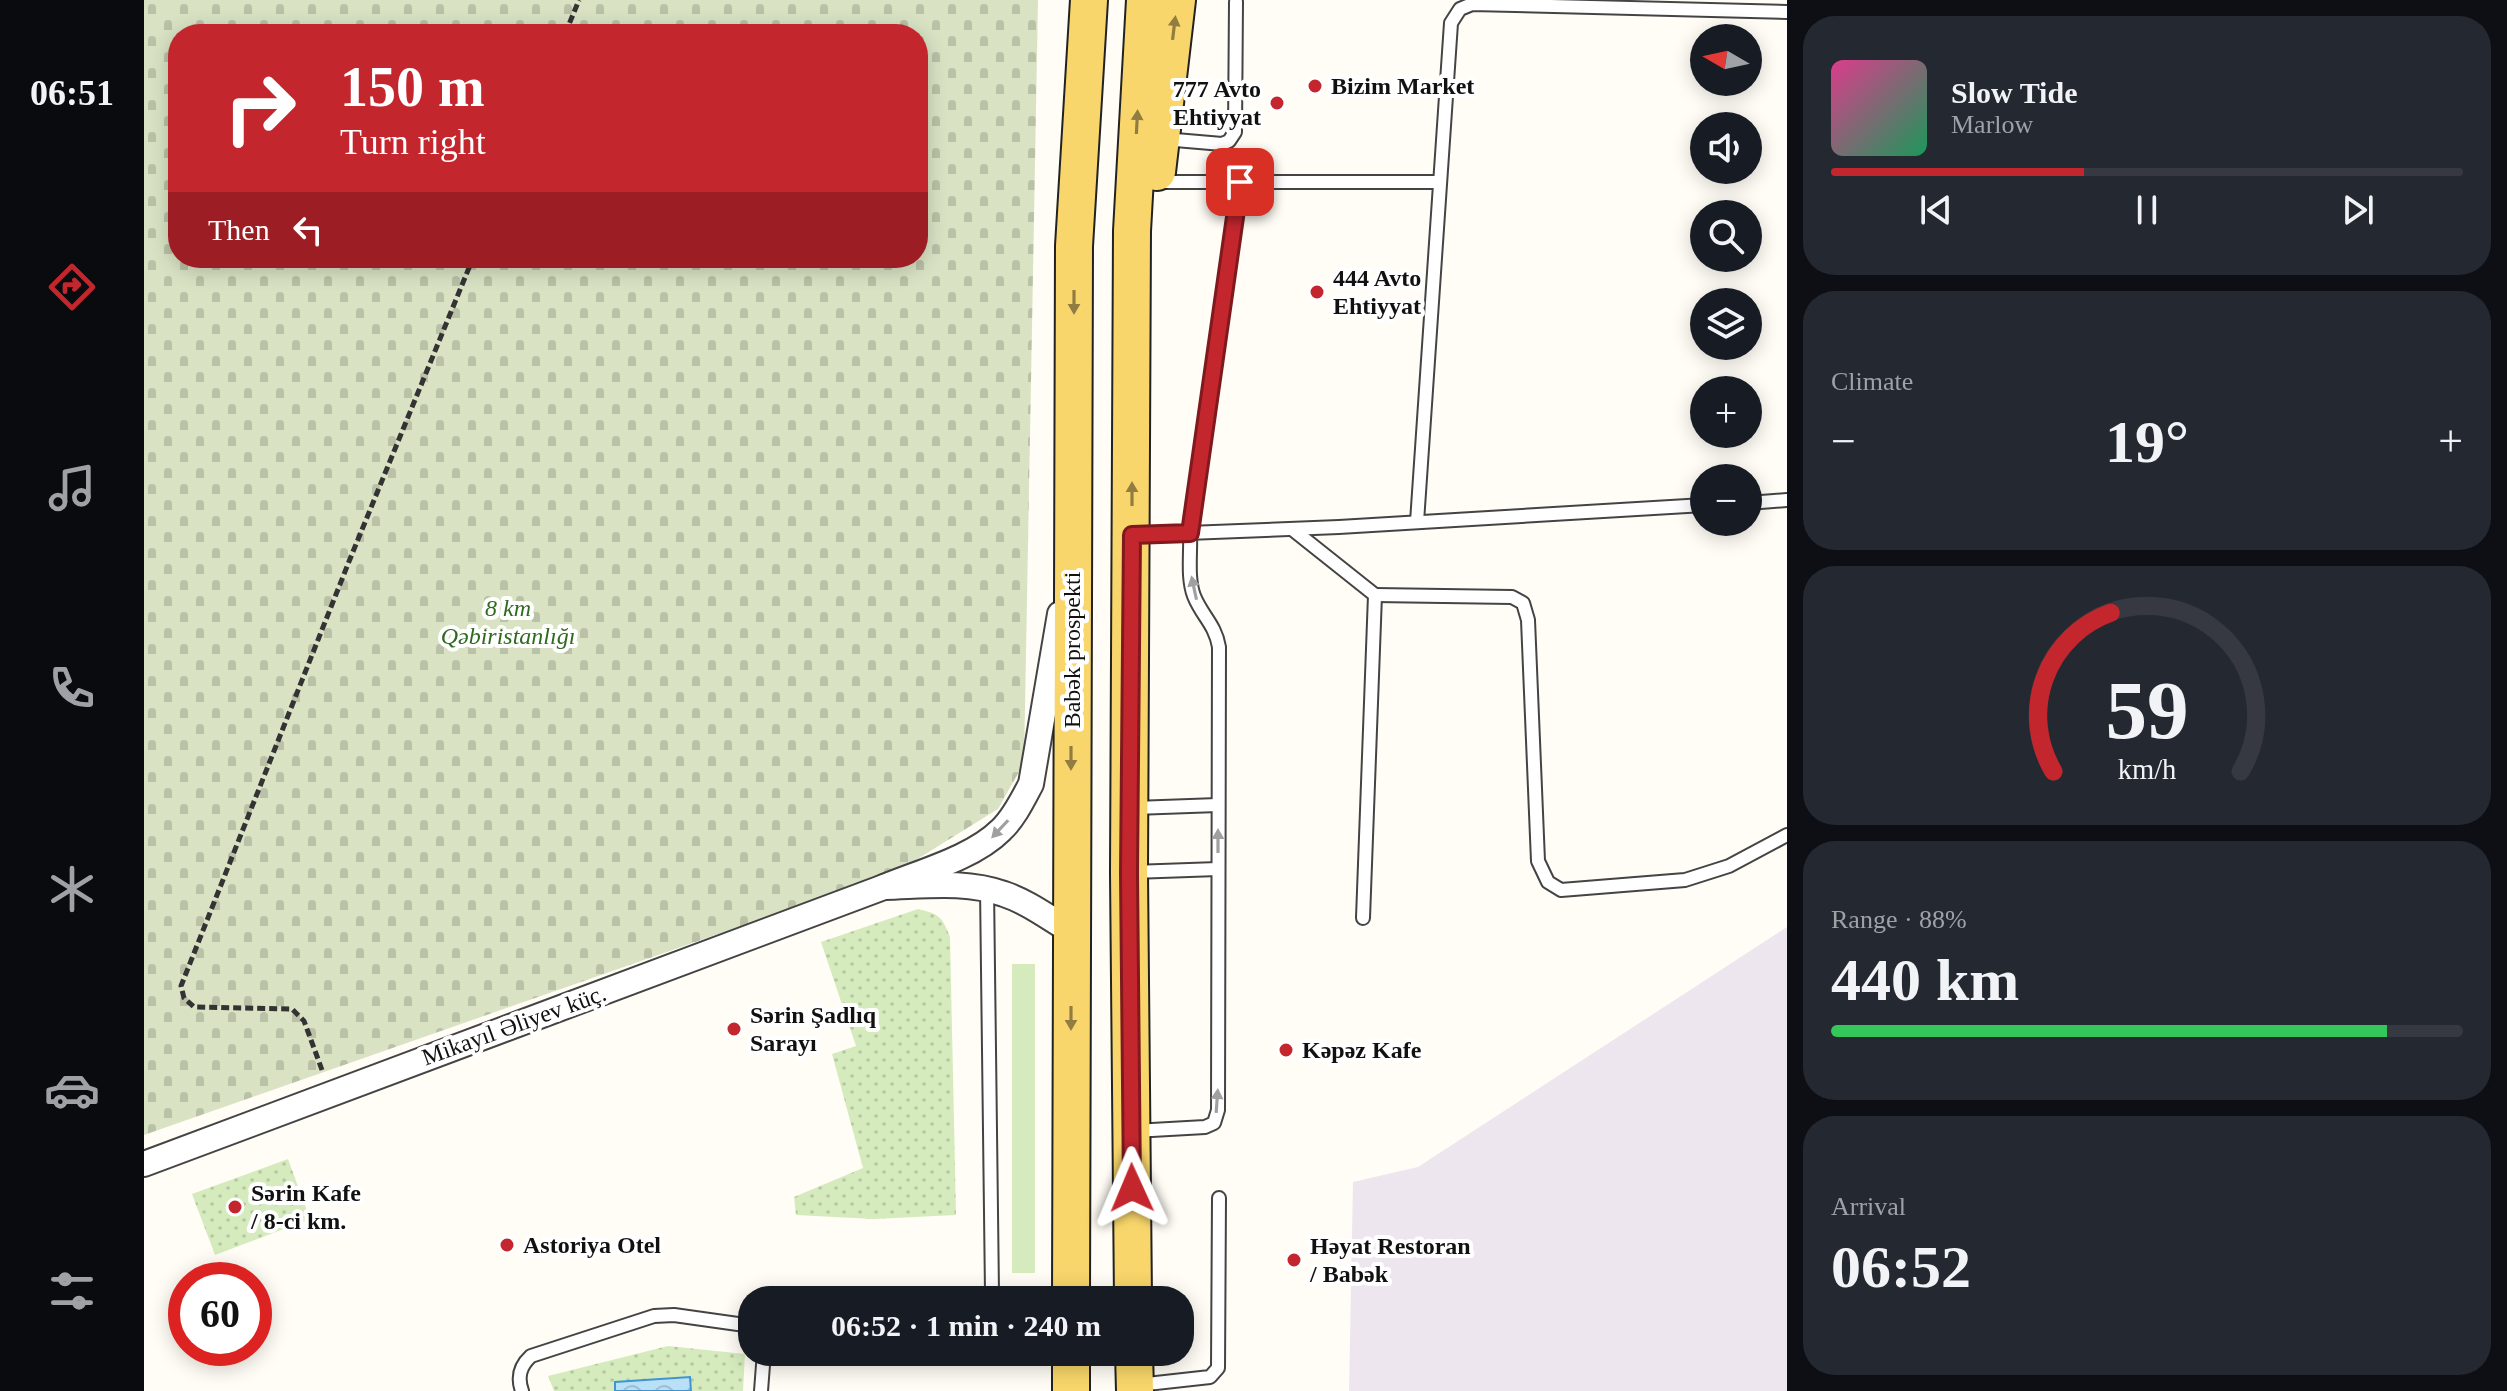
<!DOCTYPE html>
<html lang="en">
<head>
<meta charset="utf-8">
<style>
	body { margin:0; font-family:Georgia,serif; background:#242831; color:#f1f3f6; height:100vh; display:flex; flex-direction:column; font-size:30px; white-space:nowrap }
	* { box-sizing:border-box; margin:0 }
	p { font-size:26px; color:#9ea1a6 }
	.icon { flex:none; width:44px; height:44px; fill:none; stroke:currentColor; stroke-width:2; stroke-linecap:round; stroke-linejoin:round }
	.map { position:relative; flex:1; overflow:hidden }
	.details { display:flex; flex-direction:column; gap:16px; padding:16px; background:#0d0f14; width:720px }
	.details>* { flex:none }
	.banner { position:absolute; left:24px; top:24px; width:760px; height:244px; border-radius:32px; box-shadow:0 4px 20px #0003; background:#c4262e; color:#fff; overflow:hidden }
	.needle { width:52px; rotate:279deg }
	.tools { position:absolute; left:1546px; top:24px; display:grid; gap:16px }
	.tools a { display:grid; place-items:center; width:72px; height:72px; border-radius:50%; background:#171b24; box-shadow:0 4px 20px #0003; font-size:40px }
	.speed { position:absolute; left:24px; top:1262px; display:flex; gap:16px; font-size:40px; font-weight:700; text-align:center }
	.speed>* { display:grid; place-content:center; width:104px; height:104px; border-radius:50%; background:#171b24; box-shadow:0 4px 20px #0003; line-height:1 }
	.speed .limit { border:12px solid #d22; background:#fff; color:#111 }
	.pin { position:absolute; display:grid; place-items:center; width:68px; height:68px; color:#fff; margin:-34px; border-radius:16px; box-shadow:0 4px 12px #0006 }
	.me { position:absolute; width:88px; margin:-44px; rotate:359deg; stroke-linejoin:round; filter:drop-shadow(0 0 6px #0008) }
	.turn { display:flex; align-items:center; gap:28px; height:168px; padding:0 40px; font-size:36px }
	.turn .icon { width:104px; height:104px; stroke-width:2.5 }
	.turn b { display:block; font-size:56px; line-height:68px }
	.then { display:flex; align-items:center; height:76px; padding:0 40px; background:#0003; gap:16px; font-size:30px }
	.big { font-size:60px; font-weight:600; line-height:1.1 }
	.details .tile { flex:1; display:flex; flex-direction:column; justify-content:center; gap:12px; min-width:0; padding:0 28px; border-radius:32px; background:#242831 }
	.details .dial { align-items:center; gap:0 }
	.dial svg { height:208px; overflow:visible; fill:none; stroke:#363941; stroke-width:7; stroke-linecap:round; text-anchor:middle }
	.dial text { fill:#f1f3f6; stroke:none }
	.song { display:flex; align-items:center; gap:24px }
	.cover { width:96px; height:96px; border-radius:12px; background:linear-gradient(135deg,hsl(330 70% 55%),hsl(150 70% 35%)) }
	.played { height:8px; border-radius:4px; background:linear-gradient(90deg,#c4262e 40%,#363941 40%) }
	.keys { display:flex; justify-content:space-around; direction:ltr }
	.heat { display:flex; justify-content:space-between; align-items:center; font-size:44px; direction:ltr }
	.charge { height:12px; border-radius:6px; background:linear-gradient(90deg,#34c759 88%,#363941 0) }
	.trip { position:absolute; left:594px; top:1286px; width:456px; height:80px; border-radius:32px; background:#171b24; box-shadow:0 4px 20px #0003; font-weight:600; line-height:80px; text-align:center }
	main { display:flex; flex:1; min-height:0 }
	.tab-bar { display:flex; flex-direction:column; width:144px; justify-content:space-around; align-items:center; background:#090b0e; color:#9ea1a6 }
	.tab-bar .icon { width:56px; height:56px }
	.tab-bar .active { color:#c4262e }
	.tab-bar b { font-size:36px; color:#f1f3f6 }
	.map>svg:first-child { display:block }
	.industrial { fill:#eee6ef }
	.grass { fill:#d5ebbd }
	.cemetery { fill:url(#cemetery-stones); fill-rule:evenodd }
	.park { fill:url(#park-dots) }
	.water { fill:url(#water-waves); stroke:#3f96cf; stroke-width:2 }
	.lines { fill:none; stroke-linecap:round; stroke-linejoin:round }
	.service-casing { stroke:#444; stroke-width:16 }
	.minor-casing { stroke:#444; stroke-width:28 }
	.primary-casing { stroke:#222; stroke-width:40 }
	.path { stroke:#333; stroke-width:5; stroke-dasharray:8 4; stroke-linecap:butt }
	.service { stroke:#fff; stroke-width:12 }
	.minor { stroke:#fff; stroke-width:24 }
	.primary { stroke:#f9d66b; stroke-width:36 }
	.oneway { fill:#917d42 }
	.oneway2 { fill:#a0a0a0 }
	.route-casing { stroke:#7f191e; stroke-width:20 }
	.route { stroke:#c4262e; stroke-width:14 }
	.poi-dot { fill:#c4262e; stroke:#fff; stroke-width:3 }
	.labels { text-anchor:middle; stroke-width:8; stroke-linejoin:round; paint-order:stroke }
	.poi-label { font-size:24px; font-weight:bold; fill:#111; stroke:#fff; text-anchor:start }
	.park-label { font-size:24px; font-style:italic; fill:#2f6b1f; stroke:#fff }
	.street-label { font-size:24px; fill:#111; stroke:#fff }
</style>
</head>
<body>
<main>
<nav class="tab-bar">
<b>06:51</b>
<svg class="icon active" aria-label="directions" viewBox="0 0 24 24"><path d="M12 3l9 9-9 9-9-9zM9 14v-3h6M13 9l2 2-2 2"/></svg>
<svg class="icon" aria-label="music" viewBox="0 0 24 24"><path d="M9 18V5l10-2v13"/><circle cx="6" cy="18" r="3"/><circle cx="16" cy="16" r="3"/></svg>
<svg class="icon" aria-label="phone" viewBox="0 0 24 24"><path d="M5 4h4l2 5-3 2q2 4 5 5l2-3 5 2v4C11 20 4 13 5 4z"/></svg>
<svg class="icon" aria-label="climate" viewBox="0 0 24 24"><path d="M12 3v18M4 7l16 10M4 17L20 7"/></svg>
<svg class="icon" aria-label="car" viewBox="0 0 24 24"><path d="M5 17H2v-5l4-1 3-4h7l3 4 3 1v5h-3M9 17h6M6 11h13"/><circle cx="7" cy="17" r="2"/><circle cx="17" cy="17" r="2"/></svg>
<svg class="icon" aria-label="filters" viewBox="0 0 24 24"><path d="M4 7h16M4 17h16"/><circle cx="9" cy="7" r="2"/><circle cx="15" cy="17" r="2"/></svg>
</nav>
<div class="map">
<svg width="1643" height="1391" viewBox="0 0 1643 1391">
	<defs>
		<pattern id="cemetery-stones" width="16" height="16" patternUnits="userSpaceOnUse" patternTransform="scale(2)"><rect width="16" height="16" fill="#d9e3c4"/><path d="M2 7V4a2 2 0 0 1 4 0v3zM10 15v-3a2 2 0 0 1 4 0v3z" fill="#b9c2a7"/></pattern>
		<pattern id="park-dots" width="8" height="8" patternUnits="userSpaceOnUse" patternTransform="scale(2)"><rect width="8" height="8" fill="#d5ebbd"/><path d="M2 2h.1M6 6h.1" fill="none" stroke="#b6c8a1" stroke-width="1.8" stroke-linecap="round"/></pattern>
		<pattern id="water-waves" width="16" height="10" patternUnits="userSpaceOnUse" patternTransform="scale(2)"><rect width="16" height="10" fill="#b9e0f7"/><path d="M0 5q4-4 8 0t8 0" fill="none" stroke="#9ebfd3"/></pattern>
	</defs>
	<rect width="100%" height="100%" fill="#fffdf5"/>
	<path class="industrial" d="M1643,927V1391H1205L1209,1182L1274,1167Z"/>
	<rect class="grass" x="868" y="964" width="23" height="309"/>
	<path class="cemetery" d="M0,0H894L880,763L854,809L754,871L0,1135ZM34,34H774V258H34Z"/>
	<g class="park">
		<path d="M774,909C795,914 798,916 806,937L812,1215L730,1219L652,1215L650,1197L719,1168L688,1054L712,1046L677,942Z"/>
		<path d="M144,1159L166,1219L71,1255L48,1194Z"/>
		<path d="M524,1346L601,1354L599,1391H410L404,1376Z"/>
	</g>
	<path class="water" d="M546,1377L547,1391H471V1382Z"/>
	<g class="lines">
		<g class="service-casing">
			<g id="service">
				<path d="M1020,139L1078,144L1085,141L1091,132L1092,2"/>
				<path d="M1015,182H1296"/>
				<path d="M1604,503L1643,500"/>
				<path d="M1273,522L1307,23L1316,9L1328,4L1643,12"/>
				<path d="M1148,529L1231,595L1219,918"/>
				<path d="M992,535L1195,527L1560,505"/>
				<path d="M1231,595L1368,597L1379,603L1384,620L1394,861L1404,882L1417,890L1541,880L1585,866L1643,835"/>
				<path d="M990,808L1074,805"/>
				<path d="M988,872L1074,869"/>
				<path d="M843,888L848,1293L852,1300"/>
				<path d="M990,1131L1061,1127L1070,1123L1074,1110L1075,647C1071,624 1058,616 1050,596C1043,578 1047,553 1046,533L1096,182"/>
				<path d="M994,1385L1066,1377L1074,1368L1075,1198"/>
				<path d="M378,1391C373,1377 376,1366 387,1356L510,1316L530,1315L608,1326"/>
				<path d="M617,1391L620,1352"/>
			</g>
		</g>
		<g class="minor-casing">
			<g id="minor">
				<path d="M916,614L887,784C879,799 870,818 857,830C829,858 776,872 740,887C780,886 822,880 860,894C884,902 905,918 927,931"/>
				<path d="M0,1164L740,887"/>
			</g>
		</g>
		<g class="primary-casing">
			<g id="primary">
				<path d="M1013,172L1033,0"/>
				<path d="M927,1300L930,246L945,0"/>
				<path d="M989,1300L985,873L988,231L1001,0"/>
				<path d="M927,1352V1391"/>
				<path d="M990,1352L991,1391"/>
			</g>
		</g>
		<g class="path">
			<path d="M421,34L435,0"/>
			<path d="M178,1070L160,1021L148,1009L50,1007L40,998L37,986L206,559L329,258"/>
		</g>
		<use href="#service" class="service"/>
		<use href="#minor" class="minor"/>
		<use href="#primary" class="primary"/>
	</g>
	<defs><path id="oneway-solid" d="M-6-.8H1V-3.2L6.5 0L1 3.2V.8H-6Z" transform="scale(2)"/></defs>
	<g class="oneway">
		<use href="#oneway-solid" transform="translate(1030 28) rotate(-83)"/>
		<use href="#oneway-solid" transform="translate(993 122) rotate(-87)"/>
		<use href="#oneway-solid" transform="translate(930 302) rotate(90)"/>
		<use href="#oneway-solid" transform="translate(988 494) rotate(-90)"/>
		<use href="#oneway-solid" transform="translate(927 758) rotate(90)"/>
		<use href="#oneway-solid" transform="translate(927 1018) rotate(90)"/>
	</g>
	<g class="oneway2">
		<use href="#oneway-solid" transform="translate(1050 588) rotate(-102)"/>
		<use href="#oneway-solid" transform="translate(856 829) rotate(133)"/>
		<use href="#oneway-solid" transform="translate(1074 841) rotate(-90)"/>
		<use href="#oneway-solid" transform="translate(1073 1101) rotate(-86)"/>
	</g>
	<g class="lines">
		<g class="route-casing">
			<path id="route" d="M988,1188L985,873L988,535L1046,533L1096,182"/>
		</g>
		<use href="#route" class="route"/>
	</g>
	<g class="poi-dot">
		<circle cx="1171" cy="86" r="8"/>
		<circle cx="1133" cy="103" r="8"/>
		<circle cx="1173" cy="292" r="8"/>
		<circle cx="590" cy="1029" r="8"/>
		<circle cx="1142" cy="1050" r="8"/>
		<circle cx="91" cy="1207" r="8"/>
		<circle cx="363" cy="1245" r="8"/>
		<circle cx="1150" cy="1260" r="8"/>
	</g>
	<g class="labels">
		<g class="poi-label">
			<text x="1187" y="94">Bizim Market</text>
			<text x="1117" y="97" text-anchor="end">777 Avto<tspan x="1117" dy="28">Ehtiyyat</tspan></text>
			<text x="1189" y="286">444 Avto<tspan x="1189" dy="28">Ehtiyyat</tspan></text>
			<text x="606" y="1023">Sərin Şadlıq<tspan x="606" dy="28">Sarayı</tspan></text>
			<text x="1158" y="1058">Kəpəz Kafe</text>
			<text x="107" y="1201">Sərin Kafe<tspan x="107" dy="28">/ 8-ci km.</tspan></text>
			<text x="379" y="1253">Astoriya Otel</text>
			<text x="1166" y="1254">Həyat Restoran<tspan x="1166" dy="28">/ Babək</tspan></text>
		</g>
		<g class="park-label">
			<text x="364" y="616">8 km<tspan x="364" dy="28">Qəbiristanlığı</tspan></text>
		</g>
		<g class="street-label">
			<text transform="translate(928 650) rotate(-90)" y="8">Babək prospekti</text>
			<text transform="translate(370 1025) rotate(-20)" y="8">Mikayıl Əliyev küç.</text>
		</g>
	</g>
</svg>
<div class="tools">
<a><svg class="needle" viewBox="-14 -14 28 28"><path d="M0-13l5 13h-10z" fill="#e53935"/><path d="M0 13l5-13h-10z" fill="#9ea1a6"/></svg></a>
<a><svg class="icon" aria-label="sound" viewBox="0 0 24 24"><path d="M4 9h4l5-4v14l-5-4H4zM17 9q2 3 0 6"/></svg></a>
<a><svg class="icon" aria-label="search" viewBox="0 0 24 24"><circle cx="10" cy="10" r="6"/><path d="M15 15l6 6"/></svg></a>
<a><svg class="icon" aria-label="layers" viewBox="0 0 24 24"><path d="M12 4l9 5-9 5-9-5zM3 14l9 5 9-5"/></svg></a>
<a>+</a>
<a>−</a>
</div>
<div class="speed"><div class="limit">60</div></div>
<div class="pin" style="left:1096px;top:182px;background:#d93025"><svg class="icon" aria-label="arrive" viewBox="0 0 24 24"><path d="M6 21V4h12l-3 4 3 4H6"/></svg></div>
<svg class="me" style="left:988px;top:1188px" viewBox="-20 -20 40 40"><path d="M0-17L14 15 0 8-14 15z" fill="#c4262e" stroke="#fff" stroke-width="4"/></svg>
<div class="trip">06:52 · 1 min · 240 m</div>
<div class="banner">
<div class="turn"><svg class="icon" aria-label="right" viewBox="0 0 24 24"><path d="M7 20v-9h11M14 6l5 5-5 5"/></svg><div><b>150 m</b>Turn right</div></div>
<div class="then">Then<svg class="icon" aria-label="left" viewBox="0 0 24 24"><path d="M17 20v-9H6M10 6l-5 5 5 5"/></svg></div>
</div>
</div>
<section class="details">
<div class="tile">
<div class="song"><i class="cover"></i><div><b>Slow Tide</b><p>Marlow</p></div></div>
<div class="played"></div>
<div class="keys"><svg class="icon" aria-label="previous" viewBox="0 0 24 24"><path d="M18 5L8 12l10 7zM5 5v14"/></svg><svg class="icon" aria-label="pause" viewBox="0 0 24 24"><path d="M8 5v14M16 5v14"/></svg><svg class="icon" aria-label="next" viewBox="0 0 24 24"><path d="M6 5l10 7-10 7zM19 5v14"/></svg></div>
</div>
<div class="tile"><p>Climate</p>
<div class="heat"><a>−</a><b class="big">19°</b><a>+</a></div>
</div>
<div class="tile dial"><svg viewBox="0 0 100 80">
<path d="M14 69A42 42 0 1 1 86 69"/>
<path d="M14 69A42 42 0 0 1 36 8" stroke="#c4262e"/>
<text x="50" y="56" font-size="32" font-weight="700">59</text>
<text x="50" y="72" font-size="11">km/h</text>
</svg></div>
<div class="tile"><p>Range · 88%</p><b class="big">440 km</b><div class="charge"></div></div>
<div class="tile"><p>Arrival</p><b class="big">06:52</b></div>
</section>
</main>
</body>
</html>
